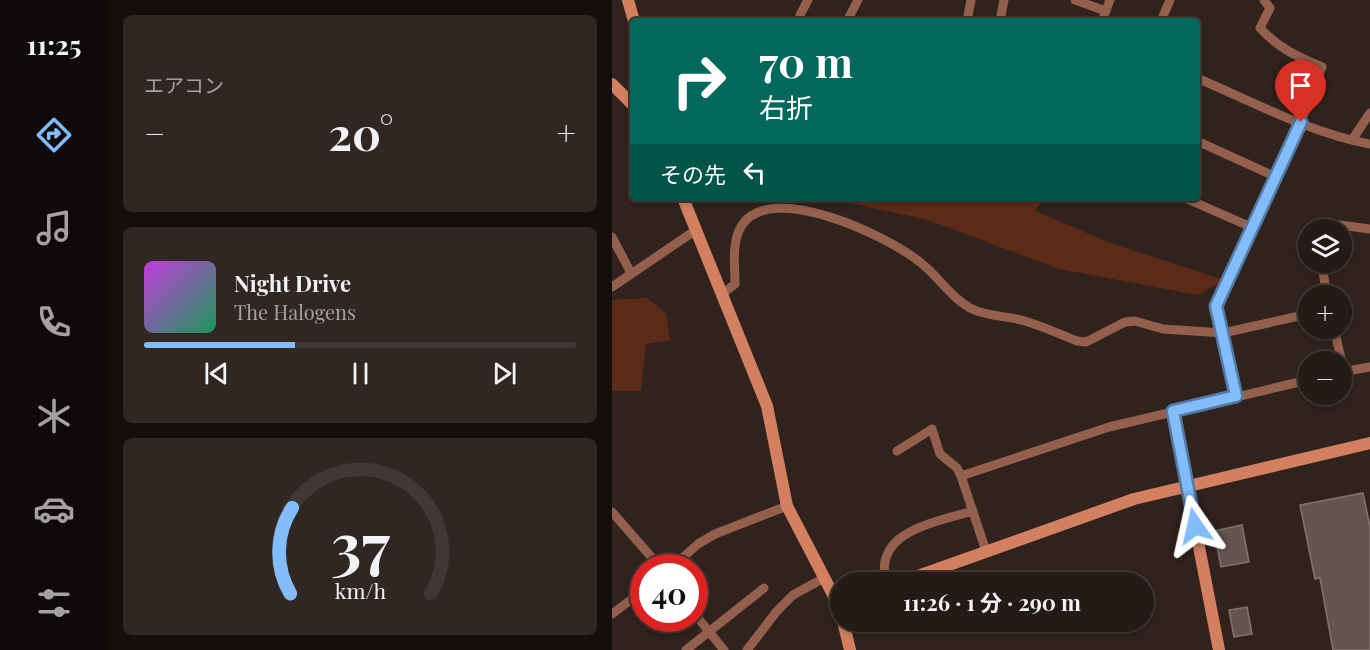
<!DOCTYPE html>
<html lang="ja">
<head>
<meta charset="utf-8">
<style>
	body { margin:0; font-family:"Playfair Display","Noto Sans JP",serif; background:#302723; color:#f1f3f6; height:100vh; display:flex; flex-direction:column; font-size:22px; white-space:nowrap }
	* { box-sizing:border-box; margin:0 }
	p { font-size:20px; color:#a3a1a1 }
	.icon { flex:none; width:33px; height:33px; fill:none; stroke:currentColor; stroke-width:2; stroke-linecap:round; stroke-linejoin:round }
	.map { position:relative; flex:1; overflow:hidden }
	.sheet { display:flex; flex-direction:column; gap:15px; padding:15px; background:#140e0c; width:504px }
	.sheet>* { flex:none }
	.guide { position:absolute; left:18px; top:18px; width:570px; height:183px; border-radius:6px; box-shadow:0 3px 9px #0003,0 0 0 2px #413835; background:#00695c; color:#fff; overflow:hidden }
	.buttons { position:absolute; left:686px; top:219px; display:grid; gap:12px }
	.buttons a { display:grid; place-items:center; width:54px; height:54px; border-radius:50%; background:#241a16; box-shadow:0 3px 9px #0003,0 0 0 2px #413835; font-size:30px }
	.speed { position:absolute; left:18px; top:554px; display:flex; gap:12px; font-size:30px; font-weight:700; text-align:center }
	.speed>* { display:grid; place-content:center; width:78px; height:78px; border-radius:50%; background:#241a16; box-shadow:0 3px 9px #0003,0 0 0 2px #413835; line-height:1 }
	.speed .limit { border:9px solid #d22; background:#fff; color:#111 }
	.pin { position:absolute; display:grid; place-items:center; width:51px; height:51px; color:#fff; margin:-62px -26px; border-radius:50% 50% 50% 0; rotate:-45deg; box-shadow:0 0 6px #0007 }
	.pin .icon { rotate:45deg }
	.me { position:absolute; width:66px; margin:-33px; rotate:349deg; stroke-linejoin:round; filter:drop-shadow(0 0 4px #0008) }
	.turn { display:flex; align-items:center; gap:21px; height:126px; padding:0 30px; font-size:27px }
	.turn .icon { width:78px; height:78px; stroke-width:2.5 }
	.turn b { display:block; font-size:42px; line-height:51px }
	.then { display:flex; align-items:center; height:57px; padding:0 30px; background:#0003; gap:12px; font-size:22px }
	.big { font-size:45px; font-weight:700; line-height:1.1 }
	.sheet .tile { flex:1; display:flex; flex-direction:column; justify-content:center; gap:9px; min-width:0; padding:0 21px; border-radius:9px; background:#302723 }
	.sheet .dial { align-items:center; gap:0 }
	.dial svg { height:156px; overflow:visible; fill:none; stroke:#413835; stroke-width:7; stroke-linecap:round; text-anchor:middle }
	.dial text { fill:#f1f3f6; stroke:none }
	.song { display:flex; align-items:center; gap:18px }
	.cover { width:72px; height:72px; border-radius:9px; background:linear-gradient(135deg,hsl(290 70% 55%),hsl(150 70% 35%)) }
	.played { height:6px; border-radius:3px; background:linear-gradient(90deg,#82bcfa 35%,#413835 35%) }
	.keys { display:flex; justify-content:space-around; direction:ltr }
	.heat { display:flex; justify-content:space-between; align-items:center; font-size:33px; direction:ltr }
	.trip { position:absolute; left:218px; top:572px; width:324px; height:60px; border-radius:30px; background:#241a16; box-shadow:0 3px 9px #0003,0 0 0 2px #413835; font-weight:700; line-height:60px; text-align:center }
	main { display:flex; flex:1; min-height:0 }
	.tab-bar { display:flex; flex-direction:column; width:108px; justify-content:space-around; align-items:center; background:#0e0a09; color:#a3a1a1 }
	.tab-bar .icon { width:42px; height:42px }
	.tab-bar .active { color:#82bcfa }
	.tab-bar b { font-size:27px; color:#f1f3f6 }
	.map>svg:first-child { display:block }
	.green { fill:#5c2b18 }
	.building { fill:#66554f; stroke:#85736d; stroke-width:1.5 }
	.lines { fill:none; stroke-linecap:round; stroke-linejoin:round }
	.street { stroke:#94604d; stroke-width:9 }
	.secondary { stroke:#d38061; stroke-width:12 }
	.route-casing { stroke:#547aa2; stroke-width:15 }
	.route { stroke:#82bcfa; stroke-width:10 }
</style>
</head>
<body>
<main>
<nav class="tab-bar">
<b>11:25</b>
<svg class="icon active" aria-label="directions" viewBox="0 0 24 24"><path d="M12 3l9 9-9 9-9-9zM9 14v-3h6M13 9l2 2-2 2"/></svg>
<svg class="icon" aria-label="music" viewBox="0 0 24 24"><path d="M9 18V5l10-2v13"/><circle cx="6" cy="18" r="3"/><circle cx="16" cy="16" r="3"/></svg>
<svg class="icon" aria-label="phone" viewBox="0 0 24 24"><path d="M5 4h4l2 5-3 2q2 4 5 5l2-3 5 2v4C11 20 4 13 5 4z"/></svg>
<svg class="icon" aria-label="climate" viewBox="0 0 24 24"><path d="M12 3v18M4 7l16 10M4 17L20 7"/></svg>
<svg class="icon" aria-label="car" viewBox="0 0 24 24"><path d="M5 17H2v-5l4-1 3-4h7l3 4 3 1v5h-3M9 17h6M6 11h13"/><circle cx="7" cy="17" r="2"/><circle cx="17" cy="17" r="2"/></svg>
<svg class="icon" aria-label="filters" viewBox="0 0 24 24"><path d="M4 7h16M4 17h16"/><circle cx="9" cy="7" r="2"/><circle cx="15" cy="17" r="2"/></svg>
</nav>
<section class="sheet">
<div class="tile"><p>エアコン</p>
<div class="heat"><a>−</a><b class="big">20°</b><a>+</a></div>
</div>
<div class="tile">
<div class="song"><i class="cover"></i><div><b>Night Drive</b><p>The Halogens</p></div></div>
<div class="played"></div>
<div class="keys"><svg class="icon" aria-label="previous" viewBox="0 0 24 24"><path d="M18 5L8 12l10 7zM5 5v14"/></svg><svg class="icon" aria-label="pause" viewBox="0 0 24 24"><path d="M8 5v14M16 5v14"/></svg><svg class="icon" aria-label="next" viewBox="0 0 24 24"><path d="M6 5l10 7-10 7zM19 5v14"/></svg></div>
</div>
<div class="tile dial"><svg viewBox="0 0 100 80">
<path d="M14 69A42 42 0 1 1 86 69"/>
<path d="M14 69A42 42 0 0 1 15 25" stroke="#82bcfa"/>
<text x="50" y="56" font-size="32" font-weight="700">37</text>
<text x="50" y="72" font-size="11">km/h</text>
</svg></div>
</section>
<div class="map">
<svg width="758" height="650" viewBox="0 0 758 650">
	<rect width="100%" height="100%" fill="#30221d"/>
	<g class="green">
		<path d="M215,198H433L423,211L501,244L612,280L586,295L447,269L316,220Z"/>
		<path d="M35,298L54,313L58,340L34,344L29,391H0V300Z"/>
	</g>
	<g class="building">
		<path d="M751,493L758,527V650H721L708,578L703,579L688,505Z"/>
		<path d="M630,525L637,562L609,567L602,531Z"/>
		<path d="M635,607L640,634L622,637L617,610Z"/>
	</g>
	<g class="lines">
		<g class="street">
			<path d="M463,0L494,11"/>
			<path d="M188,15L196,0"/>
			<path d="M235,21L246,0"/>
			<path d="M355,21L359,0"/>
			<path d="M388,21L392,0"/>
			<path d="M490,21L498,0"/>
			<path d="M549,21L558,0"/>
			<path d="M585,78C641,102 698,133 758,144"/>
			<path d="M740,140L758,113"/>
			<path d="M585,141L662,176"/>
			<path d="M573,198L639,227"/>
			<path d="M719,230L720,224L758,229"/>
			<path d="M0,237L19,273"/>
			<path d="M713,262L711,272L715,296"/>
			<path d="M0,287L84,230"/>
			<path d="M110,294L123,284C123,266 119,242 130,225C160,180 278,237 309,263C327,277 340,299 360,309C374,316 394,316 409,320C428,325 447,334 465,341L474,342L513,322L523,321L551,329L611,333L696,314"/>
			<path d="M722,328L732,372"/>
			<path d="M729,372L758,367"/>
			<path d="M624,396L604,306L662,176L689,122L710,67C686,57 666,48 648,28L658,8L652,0"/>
			<path d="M561,411L575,485"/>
			<path d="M285,451L320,429L328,454L345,468L349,476"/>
			<path d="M0,512L48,567"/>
			<path d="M374,551L349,476L497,427L696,380"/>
			<path d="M60,567L86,544L103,534L175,506"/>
			<path d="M274,582C261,531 324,522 361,511"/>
			<path d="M82,613L112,650"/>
			<path d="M0,614L32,590"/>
			<path d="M74,650L152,588"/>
			<path d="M135,650L165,611L181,595L212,578"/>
		</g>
		<g class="secondary">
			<path d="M16,0L22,21"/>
			<path d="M0,84L21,105"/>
			<path d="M71,198L155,406L175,506L228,608"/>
			<path d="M575,485L607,650"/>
			<path d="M289,582L522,499L758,443"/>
			<path d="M231,621L238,650"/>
		</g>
	</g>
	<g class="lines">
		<g class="route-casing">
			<path id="route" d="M583,526L561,411L624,396L604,306L689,122"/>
		</g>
		<use href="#route" class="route"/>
	</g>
</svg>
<div class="buttons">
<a><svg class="icon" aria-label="layers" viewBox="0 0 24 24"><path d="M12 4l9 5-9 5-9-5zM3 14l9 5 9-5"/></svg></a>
<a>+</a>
<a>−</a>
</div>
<div class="speed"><div class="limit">40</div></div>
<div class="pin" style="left:689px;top:122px;background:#d93025"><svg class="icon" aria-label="arrive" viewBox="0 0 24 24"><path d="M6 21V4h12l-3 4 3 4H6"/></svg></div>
<svg class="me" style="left:583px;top:526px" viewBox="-20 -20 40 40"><path d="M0-17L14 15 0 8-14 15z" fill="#82bcfa" stroke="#fff" stroke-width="4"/></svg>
<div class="trip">11:26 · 1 分 · 290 m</div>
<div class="guide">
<div class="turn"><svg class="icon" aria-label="right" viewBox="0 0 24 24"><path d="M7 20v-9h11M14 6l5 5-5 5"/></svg><div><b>70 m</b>右折</div></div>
<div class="then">その先<svg class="icon" aria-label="left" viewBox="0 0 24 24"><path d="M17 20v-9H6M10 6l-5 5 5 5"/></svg></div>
</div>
</div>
</main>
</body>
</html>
